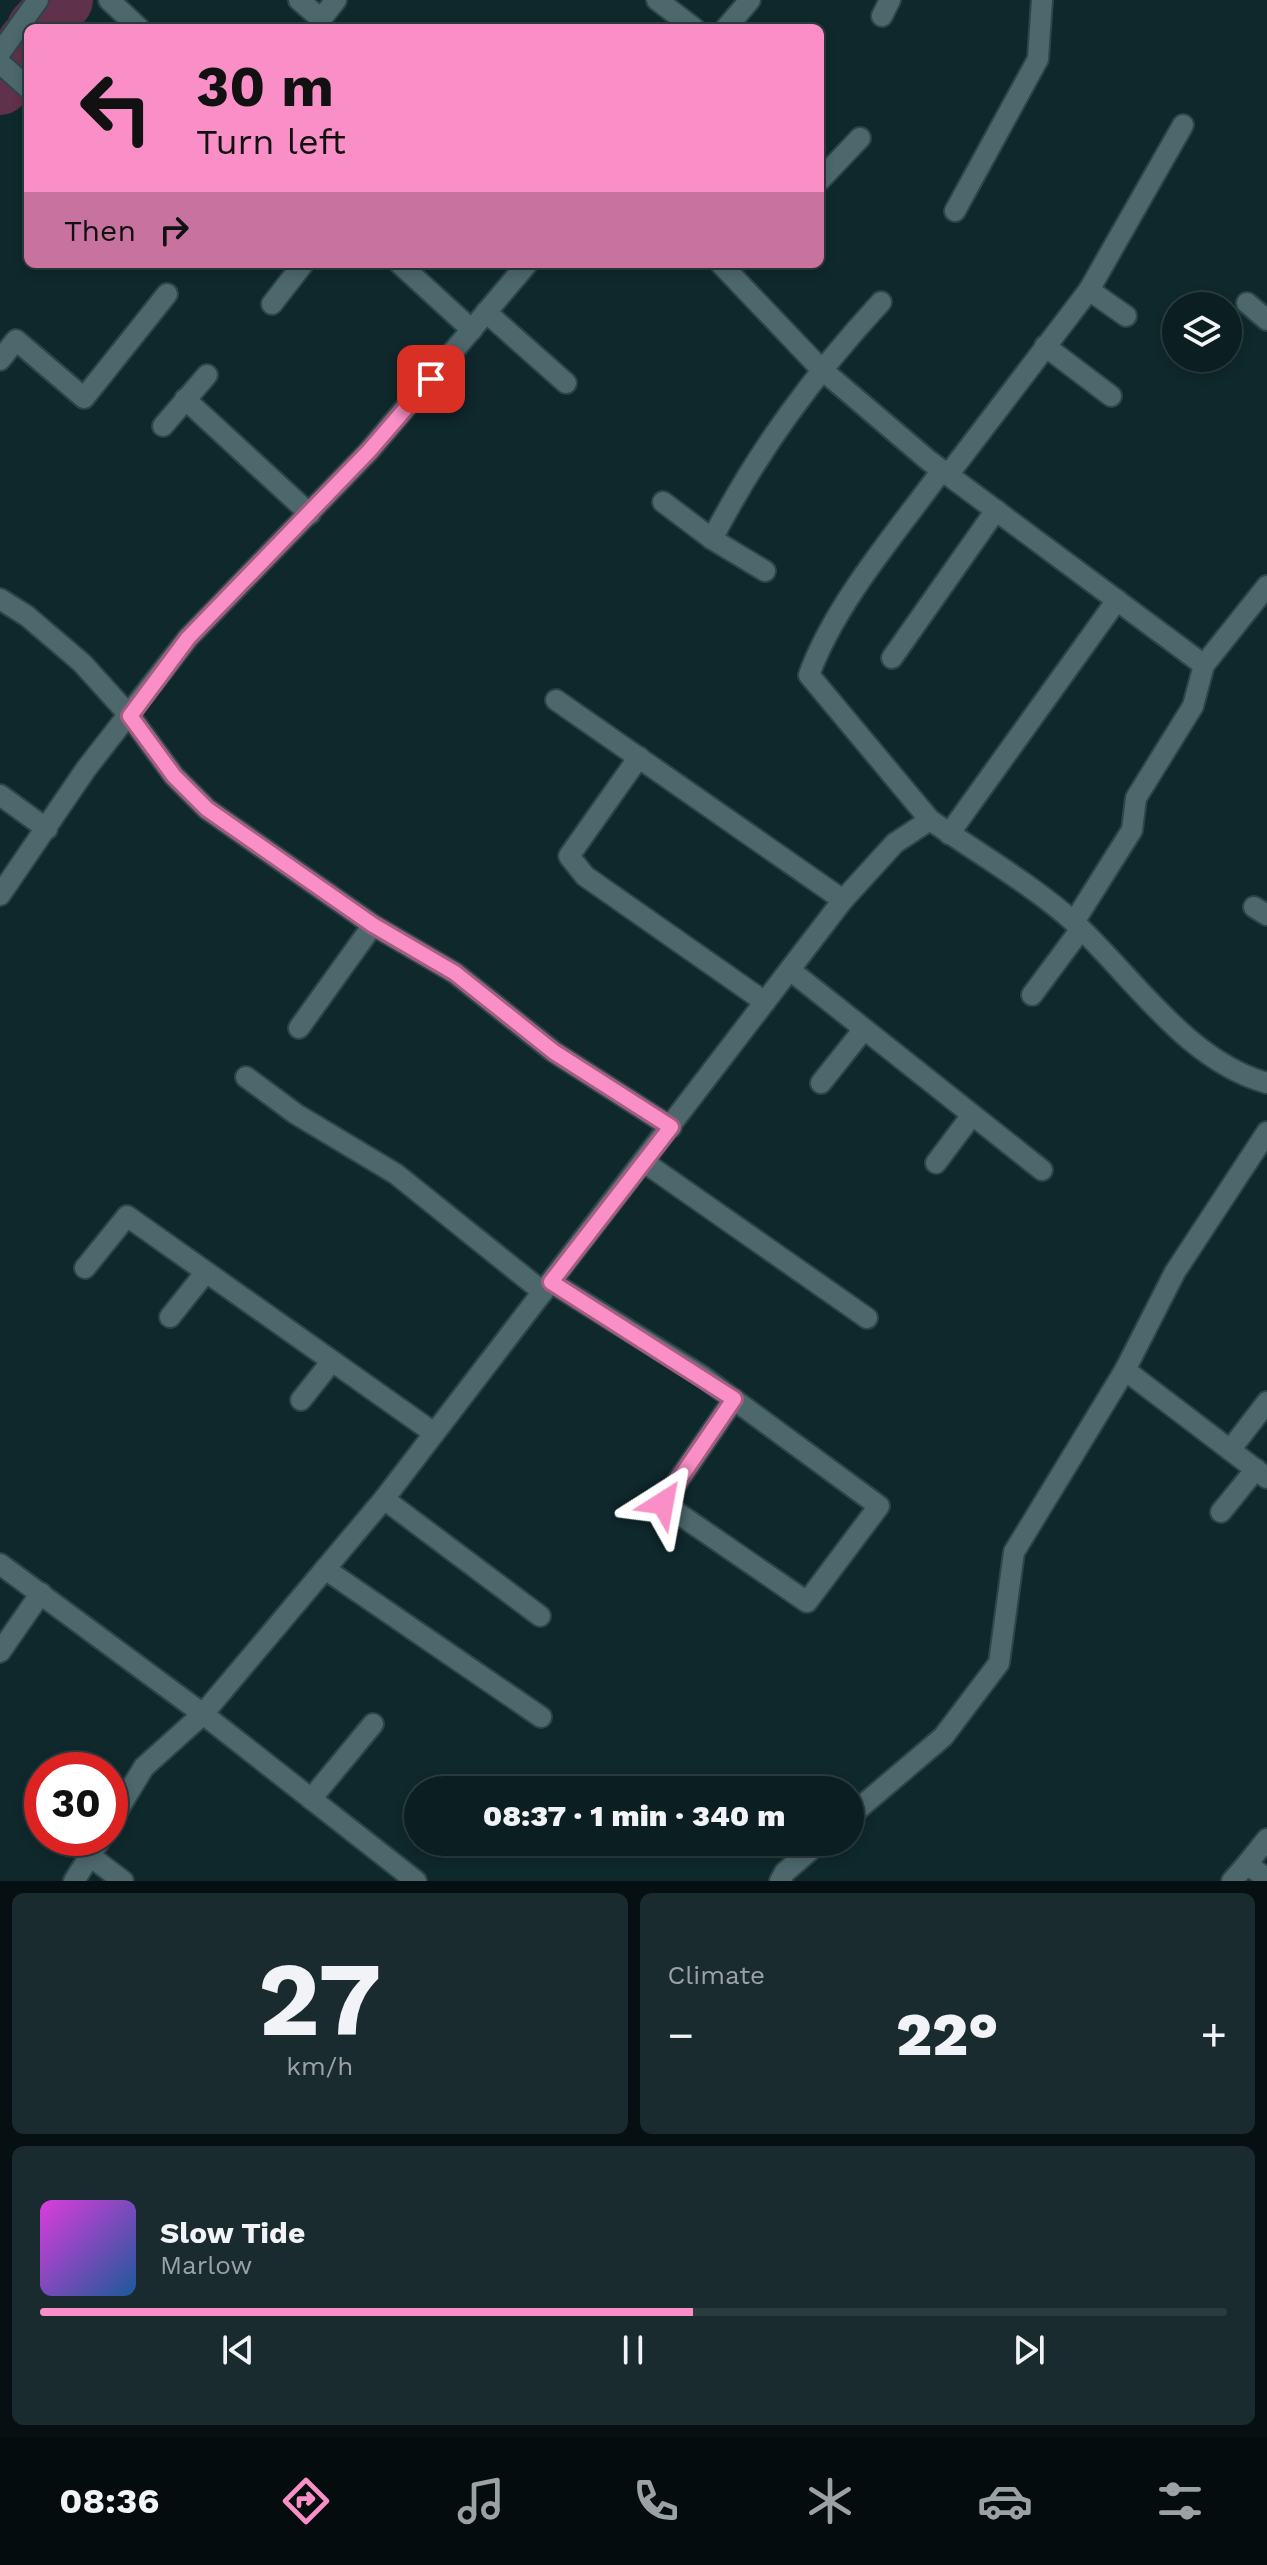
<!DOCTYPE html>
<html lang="en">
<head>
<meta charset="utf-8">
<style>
	body { margin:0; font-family:"Work Sans",sans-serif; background:#192b2e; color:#f1f3f6; height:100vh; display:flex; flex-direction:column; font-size:30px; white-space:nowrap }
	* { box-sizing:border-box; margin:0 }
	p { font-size:26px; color:#9aa2a5 }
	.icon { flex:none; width:44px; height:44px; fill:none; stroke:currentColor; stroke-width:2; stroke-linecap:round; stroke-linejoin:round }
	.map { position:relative; height:1881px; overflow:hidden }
	.side { display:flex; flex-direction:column; gap:12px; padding:12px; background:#061012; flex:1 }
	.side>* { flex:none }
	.top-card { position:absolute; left:24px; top:24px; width:800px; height:244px; border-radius:12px; box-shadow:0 4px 12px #0003,0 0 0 2px #2b3c3f; background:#fa8fc7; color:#111; overflow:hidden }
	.tools { position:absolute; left:1162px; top:292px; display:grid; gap:16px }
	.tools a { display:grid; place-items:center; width:80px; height:80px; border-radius:50%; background:#0b1e21; box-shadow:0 4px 12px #0003,0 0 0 2px #2b3c3f; font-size:40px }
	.speed { position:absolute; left:24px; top:1752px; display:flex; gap:16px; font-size:40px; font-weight:700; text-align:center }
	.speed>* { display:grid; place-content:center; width:104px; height:104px; border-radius:50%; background:#0b1e21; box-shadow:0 4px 12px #0003,0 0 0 2px #2b3c3f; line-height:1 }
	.speed .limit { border:12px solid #d22; background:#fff; color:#111 }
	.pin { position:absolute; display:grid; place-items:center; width:68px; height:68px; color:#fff; margin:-34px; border-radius:16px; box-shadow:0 4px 12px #0006 }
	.me { position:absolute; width:88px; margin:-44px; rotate:34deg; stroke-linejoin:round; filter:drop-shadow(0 0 6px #0008) }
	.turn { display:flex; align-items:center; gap:28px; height:168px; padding:0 40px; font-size:36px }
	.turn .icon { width:104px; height:104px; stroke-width:2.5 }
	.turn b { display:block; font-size:56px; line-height:68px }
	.then { display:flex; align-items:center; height:76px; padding:0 40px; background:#0003; gap:16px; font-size:30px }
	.big { font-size:60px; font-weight:800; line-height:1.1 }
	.side .tile { flex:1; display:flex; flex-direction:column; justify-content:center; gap:12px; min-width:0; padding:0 28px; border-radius:12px; background:#192b2e }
	.side .dial { align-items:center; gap:0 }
	.dial b { font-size:104px; line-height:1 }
	.song { display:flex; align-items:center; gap:24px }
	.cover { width:96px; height:96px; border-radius:12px; background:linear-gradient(135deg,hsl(300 70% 55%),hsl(210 70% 35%)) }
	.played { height:8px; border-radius:4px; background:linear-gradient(90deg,#fa8fc7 55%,#2b3c3f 55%) }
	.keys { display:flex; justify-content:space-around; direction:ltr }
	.heat { display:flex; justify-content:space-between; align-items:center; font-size:44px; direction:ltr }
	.side .tiles { flex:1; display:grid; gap:12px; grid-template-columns:1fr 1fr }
	.tile:last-child { grid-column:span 2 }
	.trip { position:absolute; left:404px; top:1776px; width:460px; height:80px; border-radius:40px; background:#0b1e21; box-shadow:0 4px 12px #0003,0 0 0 2px #2b3c3f; font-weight:800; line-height:80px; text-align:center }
	.dock { display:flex; height:128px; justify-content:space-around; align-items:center; background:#040c0d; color:#9aa2a5 }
	.dock .icon { width:56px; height:56px }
	.dock .selected { color:#fa8fc7 }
	.dock b { font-size:36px; color:#f1f3f6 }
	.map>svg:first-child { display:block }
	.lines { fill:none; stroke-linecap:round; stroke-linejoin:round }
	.river { stroke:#60314a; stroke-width:60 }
	.minor-casing { stroke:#2d4448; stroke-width:24 }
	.minor { stroke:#4c686d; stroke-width:20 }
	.route-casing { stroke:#a25d81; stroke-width:20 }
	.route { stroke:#fa8fc7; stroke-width:14 }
</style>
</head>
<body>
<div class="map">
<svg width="1267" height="1881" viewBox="0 0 1267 1881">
	<rect width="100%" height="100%" fill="#0f282c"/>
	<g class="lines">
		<g class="river">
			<path d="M37,28L63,0"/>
			<path d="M0,85L28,42"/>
		</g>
		<g class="minor-casing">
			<g id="minor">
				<path d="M109,0L139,28"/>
				<path d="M299,0L321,19L336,0"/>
				<path d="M657,0L694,28"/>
				<path d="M882,16L890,0"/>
				<path d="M726,28L750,0"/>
				<path d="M0,53L38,0"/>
				<path d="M0,63L28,88"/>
				<path d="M820,180L860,138"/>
				<path d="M955,211L1038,59L1042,0"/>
				<path d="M400,264L472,330"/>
				<path d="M721,264L820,368L928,460L1204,665"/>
				<path d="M1089,290L1126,316"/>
				<path d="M1247,303L1267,320"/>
				<path d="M272,304L303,264"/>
				<path d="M486,312L566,383"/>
				<path d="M1045,346L1111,396"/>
				<path d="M0,360L16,340L84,398L167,294"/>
				<path d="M185,399L310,514"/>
				<path d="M163,426L207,375"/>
				<path d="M948,475L1089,290L1183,125"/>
				<path d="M663,502L712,539L765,571"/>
				<path d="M712,539C759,449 813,376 881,302"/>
				<path d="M0,599L27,616L82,663L130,716L174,776L207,809L373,925L455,973L554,1052L671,1127"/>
				<path d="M892,658L996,510"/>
				<path d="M556,700L843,900"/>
				<path d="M639,757L569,856L585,876L765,1002"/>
				<path d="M0,795L47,829"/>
				<path d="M930,820L809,675C835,603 897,532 942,470"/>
				<path d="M949,834L1117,600"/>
				<path d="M0,895L86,769L188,638L369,451L527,264"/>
				<path d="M1254,907L1267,915"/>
				<path d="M1074,922L1132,830L1136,798L1193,706L1204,665L1267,586"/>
				<path d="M790,970L1042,1170"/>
				<path d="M1032,995L1081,929"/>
				<path d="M299,1028L373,925"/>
				<path d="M246,1077L296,1114L396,1174L543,1292"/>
				<path d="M821,1083L864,1029"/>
				<path d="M644,1162L867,1318"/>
				<path d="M936,1163L972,1115"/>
				<path d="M85,1268L127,1216L434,1433"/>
				<path d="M551,1282L702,1376L879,1506L807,1602L663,1503L734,1399"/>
				<path d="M170,1317L206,1272"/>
				<path d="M1125,1370L1267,1478"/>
				<path d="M301,1400L332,1361"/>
				<path d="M1230,1450L1267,1402"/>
				<path d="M384,1499L540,1616"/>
				<path d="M1221,1512L1256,1469"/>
				<path d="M0,1564L203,1714L416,1881"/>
				<path d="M325,1569L541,1717"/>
				<path d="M0,1652L41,1593"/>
				<path d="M311,1799L373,1724"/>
				<path d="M850,1816L943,1737L999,1663L1014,1552L1125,1370L1175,1272L1267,1132"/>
				<path d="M110,1823L144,1767L203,1714L384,1499L843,900L895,843L930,820C975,851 1037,888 1076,924C1134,978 1187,1061 1267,1083"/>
				<path d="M1267,1839L1247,1864L1267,1879"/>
				<path d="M90,1856L123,1881"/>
				<path d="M74,1881L101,1838"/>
				<path d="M780,1881L785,1872L820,1842"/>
				<path d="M1232,1881L1247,1864"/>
			</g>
		</g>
		<use href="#minor" class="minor"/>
	</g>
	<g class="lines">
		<g class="route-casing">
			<path id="route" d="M431,379L369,451L188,638L130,716L174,776L207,809L373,925L455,973L554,1052L671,1127L551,1282L734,1399L663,1503"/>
		</g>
		<use href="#route" class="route"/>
	</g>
</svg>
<div class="tools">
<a><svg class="icon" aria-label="layers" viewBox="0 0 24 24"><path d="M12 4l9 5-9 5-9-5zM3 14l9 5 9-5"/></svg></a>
</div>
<div class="speed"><div class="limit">30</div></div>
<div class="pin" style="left:431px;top:379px;background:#d93025"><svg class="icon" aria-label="arrive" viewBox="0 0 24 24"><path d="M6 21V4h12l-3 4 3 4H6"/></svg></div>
<svg class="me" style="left:663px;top:1503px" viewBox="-20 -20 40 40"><path d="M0-17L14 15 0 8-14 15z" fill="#fa8fc7" stroke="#fff" stroke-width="4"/></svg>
<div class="trip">08:37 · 1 min · 340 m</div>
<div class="top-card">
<div class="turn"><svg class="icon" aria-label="left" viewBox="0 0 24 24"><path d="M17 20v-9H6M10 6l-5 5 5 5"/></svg><div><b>30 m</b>Turn left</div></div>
<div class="then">Then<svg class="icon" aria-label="right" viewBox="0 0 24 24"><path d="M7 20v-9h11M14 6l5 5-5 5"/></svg></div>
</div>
</div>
<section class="side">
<div class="tiles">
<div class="tile dial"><b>27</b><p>km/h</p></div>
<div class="tile"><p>Climate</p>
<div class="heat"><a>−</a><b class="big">22°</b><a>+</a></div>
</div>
<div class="tile">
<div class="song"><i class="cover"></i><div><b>Slow Tide</b><p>Marlow</p></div></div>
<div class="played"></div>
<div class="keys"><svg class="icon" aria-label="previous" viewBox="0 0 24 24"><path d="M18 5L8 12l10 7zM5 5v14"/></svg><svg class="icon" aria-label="pause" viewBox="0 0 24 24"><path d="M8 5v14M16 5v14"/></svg><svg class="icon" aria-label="next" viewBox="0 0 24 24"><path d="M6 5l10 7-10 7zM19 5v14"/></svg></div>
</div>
</div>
</section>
<nav class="dock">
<b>08:36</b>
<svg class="icon selected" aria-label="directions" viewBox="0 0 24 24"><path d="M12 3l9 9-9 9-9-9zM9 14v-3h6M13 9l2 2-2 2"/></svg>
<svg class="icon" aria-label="music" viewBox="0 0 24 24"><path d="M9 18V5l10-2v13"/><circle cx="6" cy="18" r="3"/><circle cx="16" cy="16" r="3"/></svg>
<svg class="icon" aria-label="phone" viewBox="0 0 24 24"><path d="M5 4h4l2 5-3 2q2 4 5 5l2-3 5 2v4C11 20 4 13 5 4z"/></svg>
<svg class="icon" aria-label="climate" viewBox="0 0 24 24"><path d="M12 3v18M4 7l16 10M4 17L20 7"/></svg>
<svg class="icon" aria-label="car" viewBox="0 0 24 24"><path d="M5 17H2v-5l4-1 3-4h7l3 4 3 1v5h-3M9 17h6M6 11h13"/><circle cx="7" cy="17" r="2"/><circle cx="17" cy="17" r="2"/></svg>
<svg class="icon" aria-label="filters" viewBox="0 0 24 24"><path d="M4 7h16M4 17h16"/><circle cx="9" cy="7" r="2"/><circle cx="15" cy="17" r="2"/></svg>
</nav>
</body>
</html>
